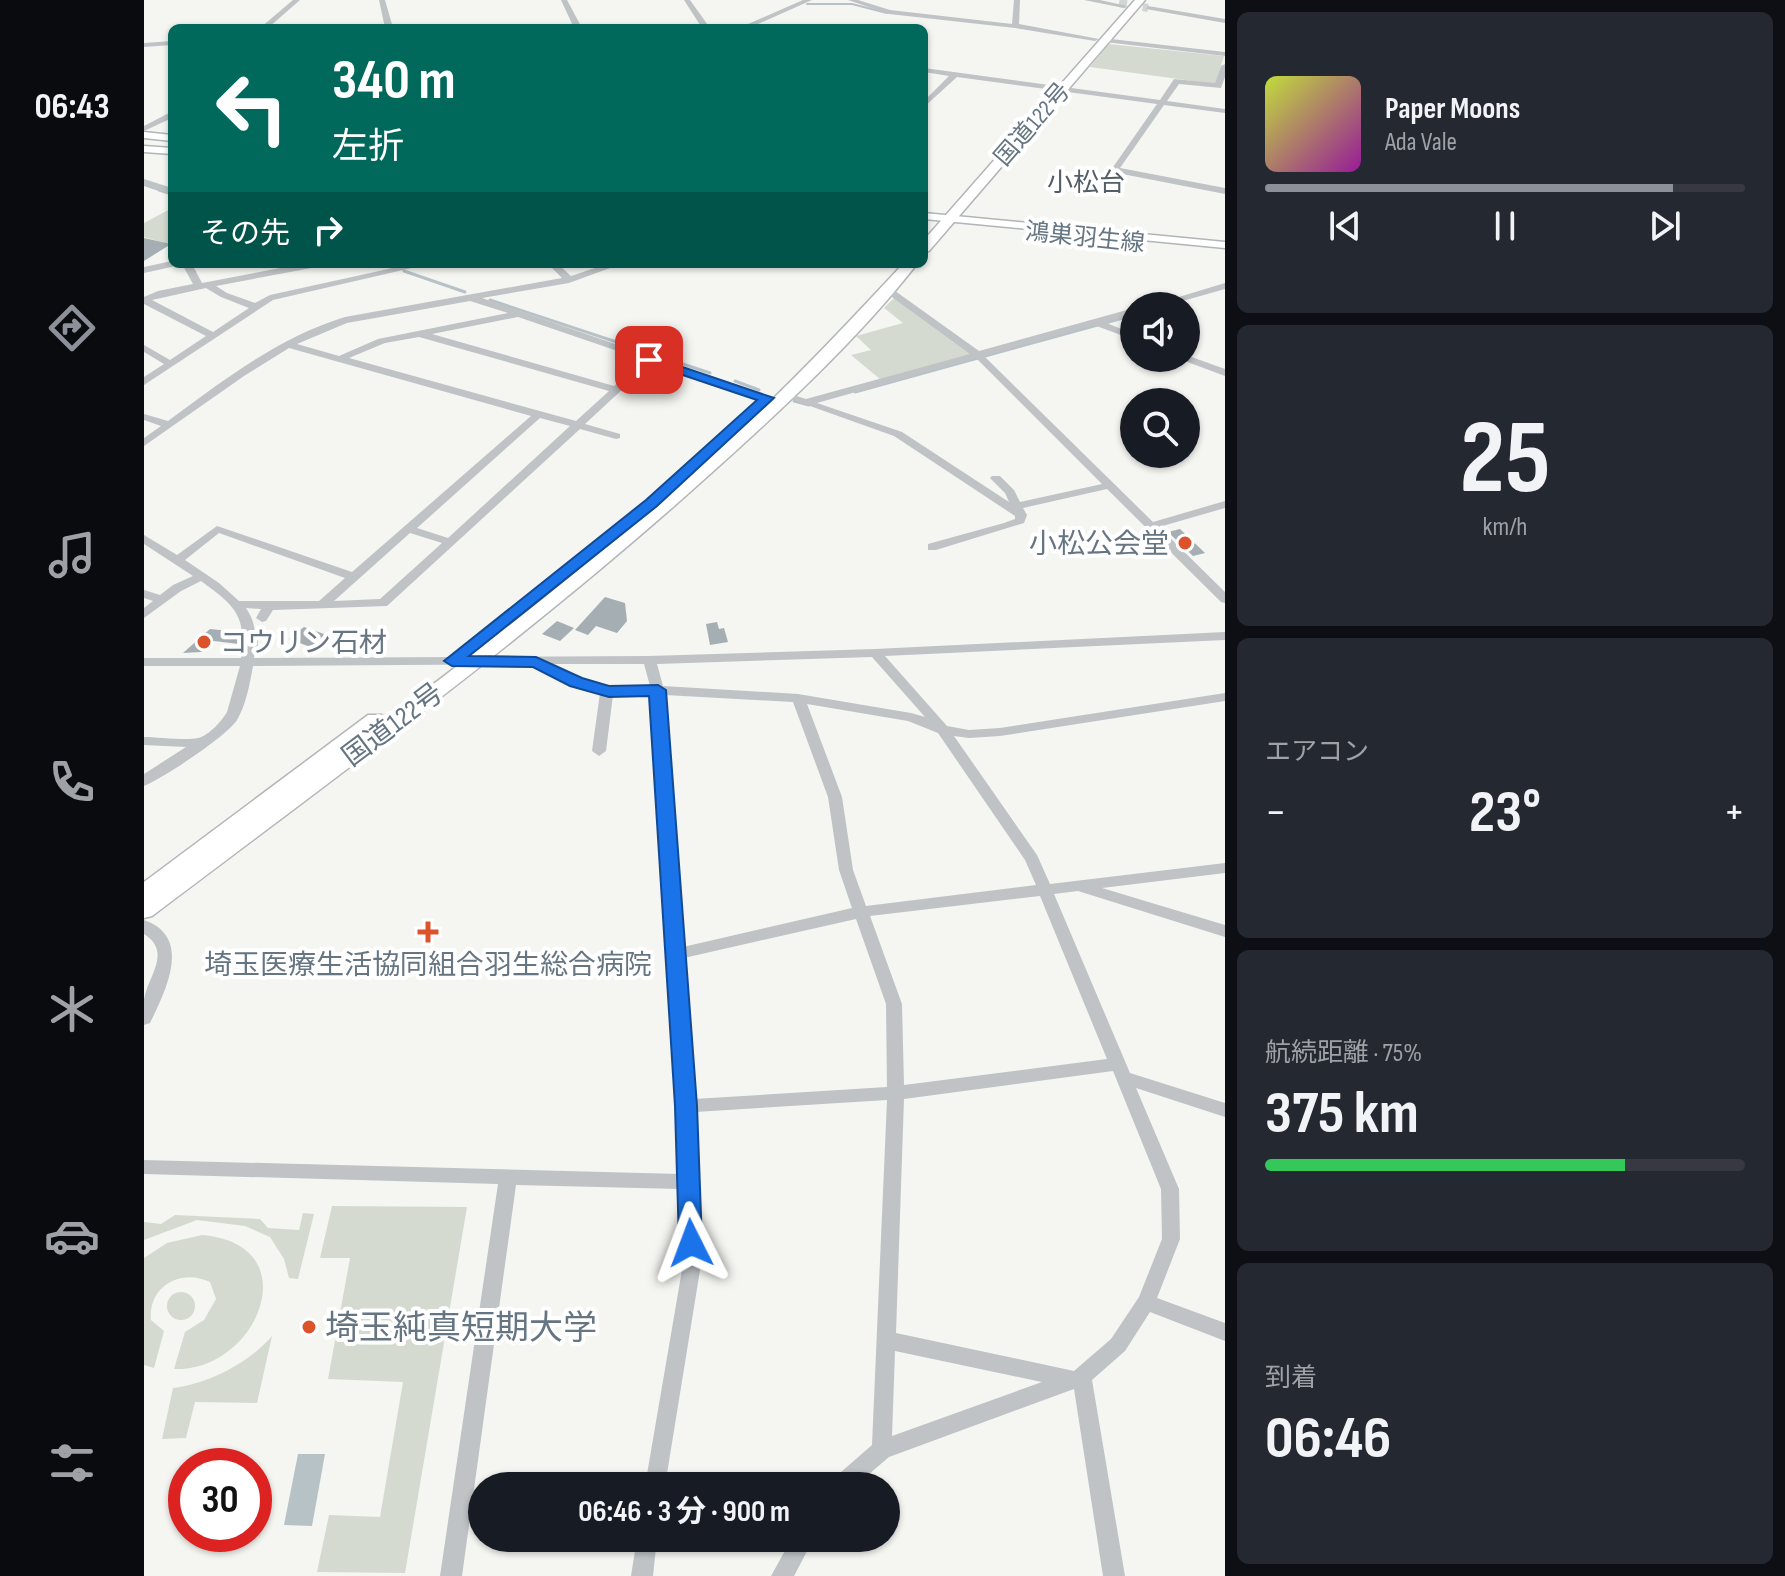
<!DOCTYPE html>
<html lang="ja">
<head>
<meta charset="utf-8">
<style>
	body { margin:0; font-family:"Sofia Sans Condensed","Noto Sans JP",sans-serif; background:#242831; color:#f1f3f6; height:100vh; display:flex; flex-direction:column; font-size:30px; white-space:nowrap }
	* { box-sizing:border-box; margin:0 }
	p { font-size:26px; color:#9ea1a6 }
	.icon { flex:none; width:44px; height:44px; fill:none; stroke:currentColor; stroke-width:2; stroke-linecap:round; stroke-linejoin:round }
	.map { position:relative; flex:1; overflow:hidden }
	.drawer { display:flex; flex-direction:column; gap:12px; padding:12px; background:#0d0f14; width:560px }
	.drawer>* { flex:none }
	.top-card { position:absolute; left:24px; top:24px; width:760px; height:244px; border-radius:12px; box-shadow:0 2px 6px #0004; background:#00695c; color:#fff; overflow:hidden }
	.tools { position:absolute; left:976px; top:292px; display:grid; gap:16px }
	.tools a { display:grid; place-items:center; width:80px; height:80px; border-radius:50%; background:#171b24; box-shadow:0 2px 6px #0004; font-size:40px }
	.speed { position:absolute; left:24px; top:1448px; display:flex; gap:16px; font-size:40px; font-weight:700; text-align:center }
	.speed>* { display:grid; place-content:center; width:104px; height:104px; border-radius:50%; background:#171b24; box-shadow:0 2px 6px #0004; line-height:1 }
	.speed .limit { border:12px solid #d22; background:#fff; color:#111 }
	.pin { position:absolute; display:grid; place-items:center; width:68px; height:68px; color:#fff; margin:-34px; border-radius:16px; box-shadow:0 4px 12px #0006 }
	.me { position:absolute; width:88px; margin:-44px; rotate:357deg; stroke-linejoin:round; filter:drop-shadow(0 0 6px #0008) }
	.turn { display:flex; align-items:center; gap:28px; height:168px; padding:0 32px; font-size:36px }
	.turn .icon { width:104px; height:104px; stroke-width:2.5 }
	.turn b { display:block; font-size:56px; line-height:68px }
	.then { display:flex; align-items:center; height:76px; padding:0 32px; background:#0003; gap:16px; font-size:30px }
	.big { font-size:60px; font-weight:700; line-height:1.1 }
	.drawer .card { flex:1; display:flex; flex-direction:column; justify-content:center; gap:12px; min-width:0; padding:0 28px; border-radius:12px; background:#242831 }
	.drawer .dial { align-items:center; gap:0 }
	.dial b { font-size:104px; line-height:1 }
	.song { display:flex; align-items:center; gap:24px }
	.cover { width:96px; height:96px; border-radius:12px; background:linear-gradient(135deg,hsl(70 70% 55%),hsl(300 70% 35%)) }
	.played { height:8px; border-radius:4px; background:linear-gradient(90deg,#8c9099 85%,#363941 85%) }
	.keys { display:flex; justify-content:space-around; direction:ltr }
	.heat { display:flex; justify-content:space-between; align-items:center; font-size:44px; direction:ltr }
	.charge { height:12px; border-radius:6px; background:linear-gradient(90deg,#34c759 75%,#363941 0) }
	.trip { position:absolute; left:324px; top:1472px; width:432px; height:80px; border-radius:40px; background:#171b24; box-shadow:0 2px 6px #0004; font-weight:700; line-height:80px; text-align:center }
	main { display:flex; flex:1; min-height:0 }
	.tab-bar { display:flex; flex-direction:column; width:144px; justify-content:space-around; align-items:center; background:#090b0e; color:#9ea1a6 }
	.tab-bar .icon { width:56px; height:56px }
	.tab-bar .active { color:#8c9099 }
	.tab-bar b { font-size:36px; color:#f1f3f6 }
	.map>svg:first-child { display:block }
	.green { fill:#d5dad1 }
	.water { fill:#b7c2c7 }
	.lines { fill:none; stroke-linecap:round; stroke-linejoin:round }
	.stream-far1 { stroke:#b7c2c7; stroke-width:2 }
	.stream { stroke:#b7c2c7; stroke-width:3 }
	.building { fill:#a5aeb3 }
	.minor-tunnel { stroke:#d1d5d6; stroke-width:8; stroke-dasharray:8 4; stroke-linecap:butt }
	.major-casing { stroke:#b0b5b9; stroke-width:3 }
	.highway-casing { stroke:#b2b6b9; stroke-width:3 }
	.minor { fill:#bfc3c6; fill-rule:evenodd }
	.major { fill:#fff; fill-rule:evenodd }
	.highway { fill:#fff; fill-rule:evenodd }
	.route { fill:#1a73e8; stroke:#114b97; stroke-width:2 }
	.poi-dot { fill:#dc532b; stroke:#fff; stroke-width:3 }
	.labels { text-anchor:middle; stroke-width:8; stroke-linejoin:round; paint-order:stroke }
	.far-street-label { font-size:24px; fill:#657582; stroke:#fff }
	.far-quarter-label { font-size:26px; fill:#535e67; stroke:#fff }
	.poi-label { font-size:28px; fill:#657582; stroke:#fff; text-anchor:end }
	.street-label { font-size:28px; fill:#657582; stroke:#fff }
	.near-poi-label { font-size:34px; fill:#657582; stroke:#fff; text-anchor:start }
</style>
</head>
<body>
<main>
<nav class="tab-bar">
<b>06:43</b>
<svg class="icon active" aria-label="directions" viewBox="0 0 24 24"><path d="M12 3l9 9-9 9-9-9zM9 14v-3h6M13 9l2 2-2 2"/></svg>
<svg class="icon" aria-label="music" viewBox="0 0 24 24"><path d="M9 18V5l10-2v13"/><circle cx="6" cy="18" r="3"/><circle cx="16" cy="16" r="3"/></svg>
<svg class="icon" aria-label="phone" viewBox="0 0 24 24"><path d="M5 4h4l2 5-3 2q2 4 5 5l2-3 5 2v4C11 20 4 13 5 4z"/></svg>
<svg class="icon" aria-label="climate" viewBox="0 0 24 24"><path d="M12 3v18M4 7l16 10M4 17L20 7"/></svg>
<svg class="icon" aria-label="car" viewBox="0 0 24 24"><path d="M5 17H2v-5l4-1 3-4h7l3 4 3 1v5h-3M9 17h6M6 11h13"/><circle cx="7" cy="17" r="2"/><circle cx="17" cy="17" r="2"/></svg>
<svg class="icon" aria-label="filters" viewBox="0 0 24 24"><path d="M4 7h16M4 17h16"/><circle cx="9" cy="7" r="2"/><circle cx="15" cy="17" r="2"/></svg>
</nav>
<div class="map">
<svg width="1081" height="1576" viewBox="0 0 1081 1576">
	<rect width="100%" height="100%" fill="#f5f5f2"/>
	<g class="green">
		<path d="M965,44L1080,56L1071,84L946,67Z"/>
		<path d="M28,208V245L0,237V223Z"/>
		<path d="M752,296L828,354L736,379L707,355L727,350L712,336L759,323L740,308Z"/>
		<path d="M188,1206L323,1207L261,1573L173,1572L185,1515L236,1517L259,1382L184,1379L206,1258H176Z"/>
		<path d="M159,1213L170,1214L154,1279L145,1278L140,1259L126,1237L101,1226L53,1220L0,1240V1222L17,1224L31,1215L116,1219L124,1228L155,1230Z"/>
		<path d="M58,1235C166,1244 114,1372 30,1369L41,1332L60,1320L72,1299L66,1282C37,1268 4,1286 7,1320L20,1331L10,1368L0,1365V1258L23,1243Z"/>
		<circle cx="37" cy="1306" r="14"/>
		<path d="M128,1336L113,1403L51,1402L42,1438L18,1439L29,1388C64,1384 105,1363 128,1336Z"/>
	</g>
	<path class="water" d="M154,1454H181L168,1526L140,1525Z"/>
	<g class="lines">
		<g class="stream-far1">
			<path d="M663,4H708L743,13"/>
			<path d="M0,185L21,192"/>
		</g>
		<g class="stream">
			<path d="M15,190L28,194"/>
			<path d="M238,264L247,267"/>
			<path d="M260,271L321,292"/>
			<path d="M346,300L566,373"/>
			<path d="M591,381L615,390"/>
			<path d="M711,392L990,315"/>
			<path d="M650,401L665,405"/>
			<path d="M111,653L114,630"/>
		</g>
	</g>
	<g class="building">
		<path d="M0,238L27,244L0,261Z"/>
		<path d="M1036,529L1061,553L1049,556L1024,532Z"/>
		<path d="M461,597L481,603L483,621L473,633L452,626L444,635L431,630Z"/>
		<path d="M413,621L430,628L416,641L398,634Z"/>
		<path d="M573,622L575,629L580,628L584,642L566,645L562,624Z"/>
		<path d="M160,627L183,635L169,648L145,639Z"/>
		<path d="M66,629L95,632V644L70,641L57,652L39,653Z"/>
	</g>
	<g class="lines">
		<path class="minor-tunnel" d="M975,3L1004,8"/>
		<g class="major-casing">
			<g id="major">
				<path d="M0,132L28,135V141L0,138Z"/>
				<path d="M0,146L28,148V154L0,152Z"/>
				<path d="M780,213L1081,242V248L780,219Z"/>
			</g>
		</g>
		<g class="highway-casing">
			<g id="highway">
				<path d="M991,0H1001L785,251L780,252V240Z"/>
				<path d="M759,264H773C711,343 630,417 555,484C382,639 193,776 8,916L0,918V882L224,715H238L241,719L238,723C357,634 473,542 583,442C645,386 702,325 759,264Z"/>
			</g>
		</g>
		<g class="minor">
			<path d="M149,0H156L124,28H116Z"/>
			<path d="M235,0H241L249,28H241Z"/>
			<path d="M417,0H423L438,28H430Z"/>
			<path d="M540,0H546L566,28H558Z"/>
			<path d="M659,0H668L605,28H595Z"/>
			<path d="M704,0H714L746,10L868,24L870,0H876L875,24L955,39L951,41L871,28L745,14Z"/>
			<path d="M940,0H956L983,6L980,8Z"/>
			<path d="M1004,6L1081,19V23L1002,9Z"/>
			<path d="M958,38L1081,52V56L961,42Z"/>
			<path d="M28,41V45L0,47V43Z"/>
			<path d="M1081,64V77L1077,88L1035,84L1023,101L1081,109V113L1020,105L976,168L1081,188V194L968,172L967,170L1013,104L813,77L780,107V101L805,76L780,72V68L1016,100L1030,79L1071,83L1077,66Z"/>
			<path d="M25,113H28V118L0,131V126Z"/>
			<path d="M0,179L28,188V194L0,185Z"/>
			<path d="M28,261V264H34L32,266L0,273V267Z"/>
			<path d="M38,264H48L58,283L158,264H178L173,267L72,286L83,293L111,303L126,295L267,264H285L129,300L0,385V377L20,364L0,352V345L26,360L62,336L0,304V297L14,291L49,284ZM62,288L77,297L105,308L69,332L8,300Z"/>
			<path d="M404,264H414L427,276L463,264H477L425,283L338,298L628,398L623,401L619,400L508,362L441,424L476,434V438L472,439L436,429L243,606L129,610L122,621L118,622L112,618L117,609L102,608C113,624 112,638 110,658L505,656L731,649L1081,632V640L741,656L803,726L825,730L856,728L1081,693V701L856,736L825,738L810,736L893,855L906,884L1081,863V873L958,888L1081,925V937L934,891L910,894L986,1073L1081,1103V1117L992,1088L1035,1189L1036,1239L1013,1298L1081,1323V1341L1006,1312L981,1351L948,1380L981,1576H959L930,1389L745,1457L711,1486H686L689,1479L728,1445L743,1100L551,1112L557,1264L521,1486H501L539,1264L536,1189L372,1185L318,1576H296L354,1184L0,1174V1160L536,1174L508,694L469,695L462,751L455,756L448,751L456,693L427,685L389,664L109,666C106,683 102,705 93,720C83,736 18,779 0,786V774L42,747L0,745V737C13,737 43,741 54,738C64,736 78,721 83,712L96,666H0V658H97C103,615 90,605 57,581L37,591L0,618V608L9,601L0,598V590L16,595L29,585L49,576L0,544V535L33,555L73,526L208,572L387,416L145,348L100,376L0,446V438L17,426L0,420V414L24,421C80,380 135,337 201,317L418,278ZM326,301L364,313L234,339L195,356L153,344L203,323ZM374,317L500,360L470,386L288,334ZM275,337L465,391L432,421L205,358L241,343ZM396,418L426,426L304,538L273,528ZM75,533L201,578L175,601H95L75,583L41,560ZM266,533L298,543L236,599L190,601ZM728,657L781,717L767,713L654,694L519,686L513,664ZM407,664H500L506,686C461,687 448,685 407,664ZM521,695L649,702L684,797L695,870L708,908L539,947ZM663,704L764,721L794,733L881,860L892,885L722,906L709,870L698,797ZM896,896L963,1059L760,1085L758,1004L726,916ZM712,919L742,1004L743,1087L550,1099L540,958ZM969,1071L1017,1189L1018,1239L995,1297L967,1339L930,1371L752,1333L760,1099ZM751,1351L898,1382L748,1436Z"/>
			<path d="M1081,283V289L1021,306H1005Z"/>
			<path d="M741,288H747L835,351L990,308V314L960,322L990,334V340L950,325L840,356L1009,522L1081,501V508L1015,527L1081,592V603L1077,602L963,489L879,508L883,515L880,523L792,550H784V544L860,523L871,519V516L750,436L638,396L643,393L662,399L826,354L741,292ZM832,358L958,484L876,502L870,490L856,476H848L846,478L861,493L865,502L758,432L673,403Z"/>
			<path d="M1042,355L1081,369V376L1038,360L1037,358H1042Z"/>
			<path d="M0,920C49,937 22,990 6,1023L0,1025C0,1017 0,1007 0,999C5,974 28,952 0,934Z"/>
			<path d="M493,1538H513L509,1576H487Z"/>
			<path d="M648,1538H670L650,1576H627Z"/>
		</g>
		<use href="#major" class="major"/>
		<use href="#highway" class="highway"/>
	</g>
	<path class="route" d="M500,357H509L630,398L513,506L325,656L392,657L438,678L465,686L514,685L522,690L553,1106L558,1243L555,1251L547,1254L538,1251L535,1243L531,1106L505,696L465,697L426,686L389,667L308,666L300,661L502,500L613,400L500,362Z"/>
	<g class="poi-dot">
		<circle cx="1041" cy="543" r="8"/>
		<circle cx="60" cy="642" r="8"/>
		<path d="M280 920h8v8h8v8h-8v8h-8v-8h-8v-8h8z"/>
		<circle cx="165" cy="1327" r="8"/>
	</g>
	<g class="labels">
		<g class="far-street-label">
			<text transform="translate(888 124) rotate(-49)" y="8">国道122号</text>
			<text transform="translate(941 237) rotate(6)" y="8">鴻巣羽生線</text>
		</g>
		<g class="far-quarter-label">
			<text x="942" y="191">小松台</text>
		</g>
		<g class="poi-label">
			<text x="1025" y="553">小松公会堂</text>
			<text x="76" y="652" text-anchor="start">コウリン石材</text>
			<text x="284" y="974" text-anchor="middle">埼玉医療生活協同組合羽生総合病院</text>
		</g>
		<g class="street-label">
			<text transform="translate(248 724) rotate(-37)" y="10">国道122号</text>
		</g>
		<g class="near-poi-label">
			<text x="181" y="1339">埼玉純真短期大学</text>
		</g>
	</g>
</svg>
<div class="tools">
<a><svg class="icon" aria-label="sound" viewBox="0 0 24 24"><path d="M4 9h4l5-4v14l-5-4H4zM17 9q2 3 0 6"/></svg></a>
<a><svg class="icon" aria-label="search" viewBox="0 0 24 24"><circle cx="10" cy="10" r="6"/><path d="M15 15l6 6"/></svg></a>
</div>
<div class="speed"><div class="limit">30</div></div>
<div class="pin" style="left:505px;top:360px;background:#d93025"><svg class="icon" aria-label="arrive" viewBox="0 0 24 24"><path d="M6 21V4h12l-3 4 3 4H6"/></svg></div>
<svg class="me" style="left:547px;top:1243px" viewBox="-20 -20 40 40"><path d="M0-17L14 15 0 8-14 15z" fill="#1a73e8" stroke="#fff" stroke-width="4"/></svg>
<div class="trip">06:46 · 3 分 · 900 m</div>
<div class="top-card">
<div class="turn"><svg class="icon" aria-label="left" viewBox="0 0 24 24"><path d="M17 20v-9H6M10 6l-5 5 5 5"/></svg><div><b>340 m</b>左折</div></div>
<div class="then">その先<svg class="icon" aria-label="right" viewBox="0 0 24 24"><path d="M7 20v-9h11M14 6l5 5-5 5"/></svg></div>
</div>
</div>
<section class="drawer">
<div class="card">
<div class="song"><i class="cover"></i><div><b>Paper Moons</b><p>Ada Vale</p></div></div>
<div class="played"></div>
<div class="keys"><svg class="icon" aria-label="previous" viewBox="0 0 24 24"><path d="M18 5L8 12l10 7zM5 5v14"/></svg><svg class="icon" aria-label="pause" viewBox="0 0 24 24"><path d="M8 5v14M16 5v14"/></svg><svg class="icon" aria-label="next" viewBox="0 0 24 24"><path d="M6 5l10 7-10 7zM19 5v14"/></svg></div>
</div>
<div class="card dial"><b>25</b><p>km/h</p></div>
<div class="card"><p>エアコン</p>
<div class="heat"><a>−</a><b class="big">23°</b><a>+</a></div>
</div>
<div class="card"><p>航続距離 · 75%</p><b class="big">375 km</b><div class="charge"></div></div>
<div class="card"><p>到着</p><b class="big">06:46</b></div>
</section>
</main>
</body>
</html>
